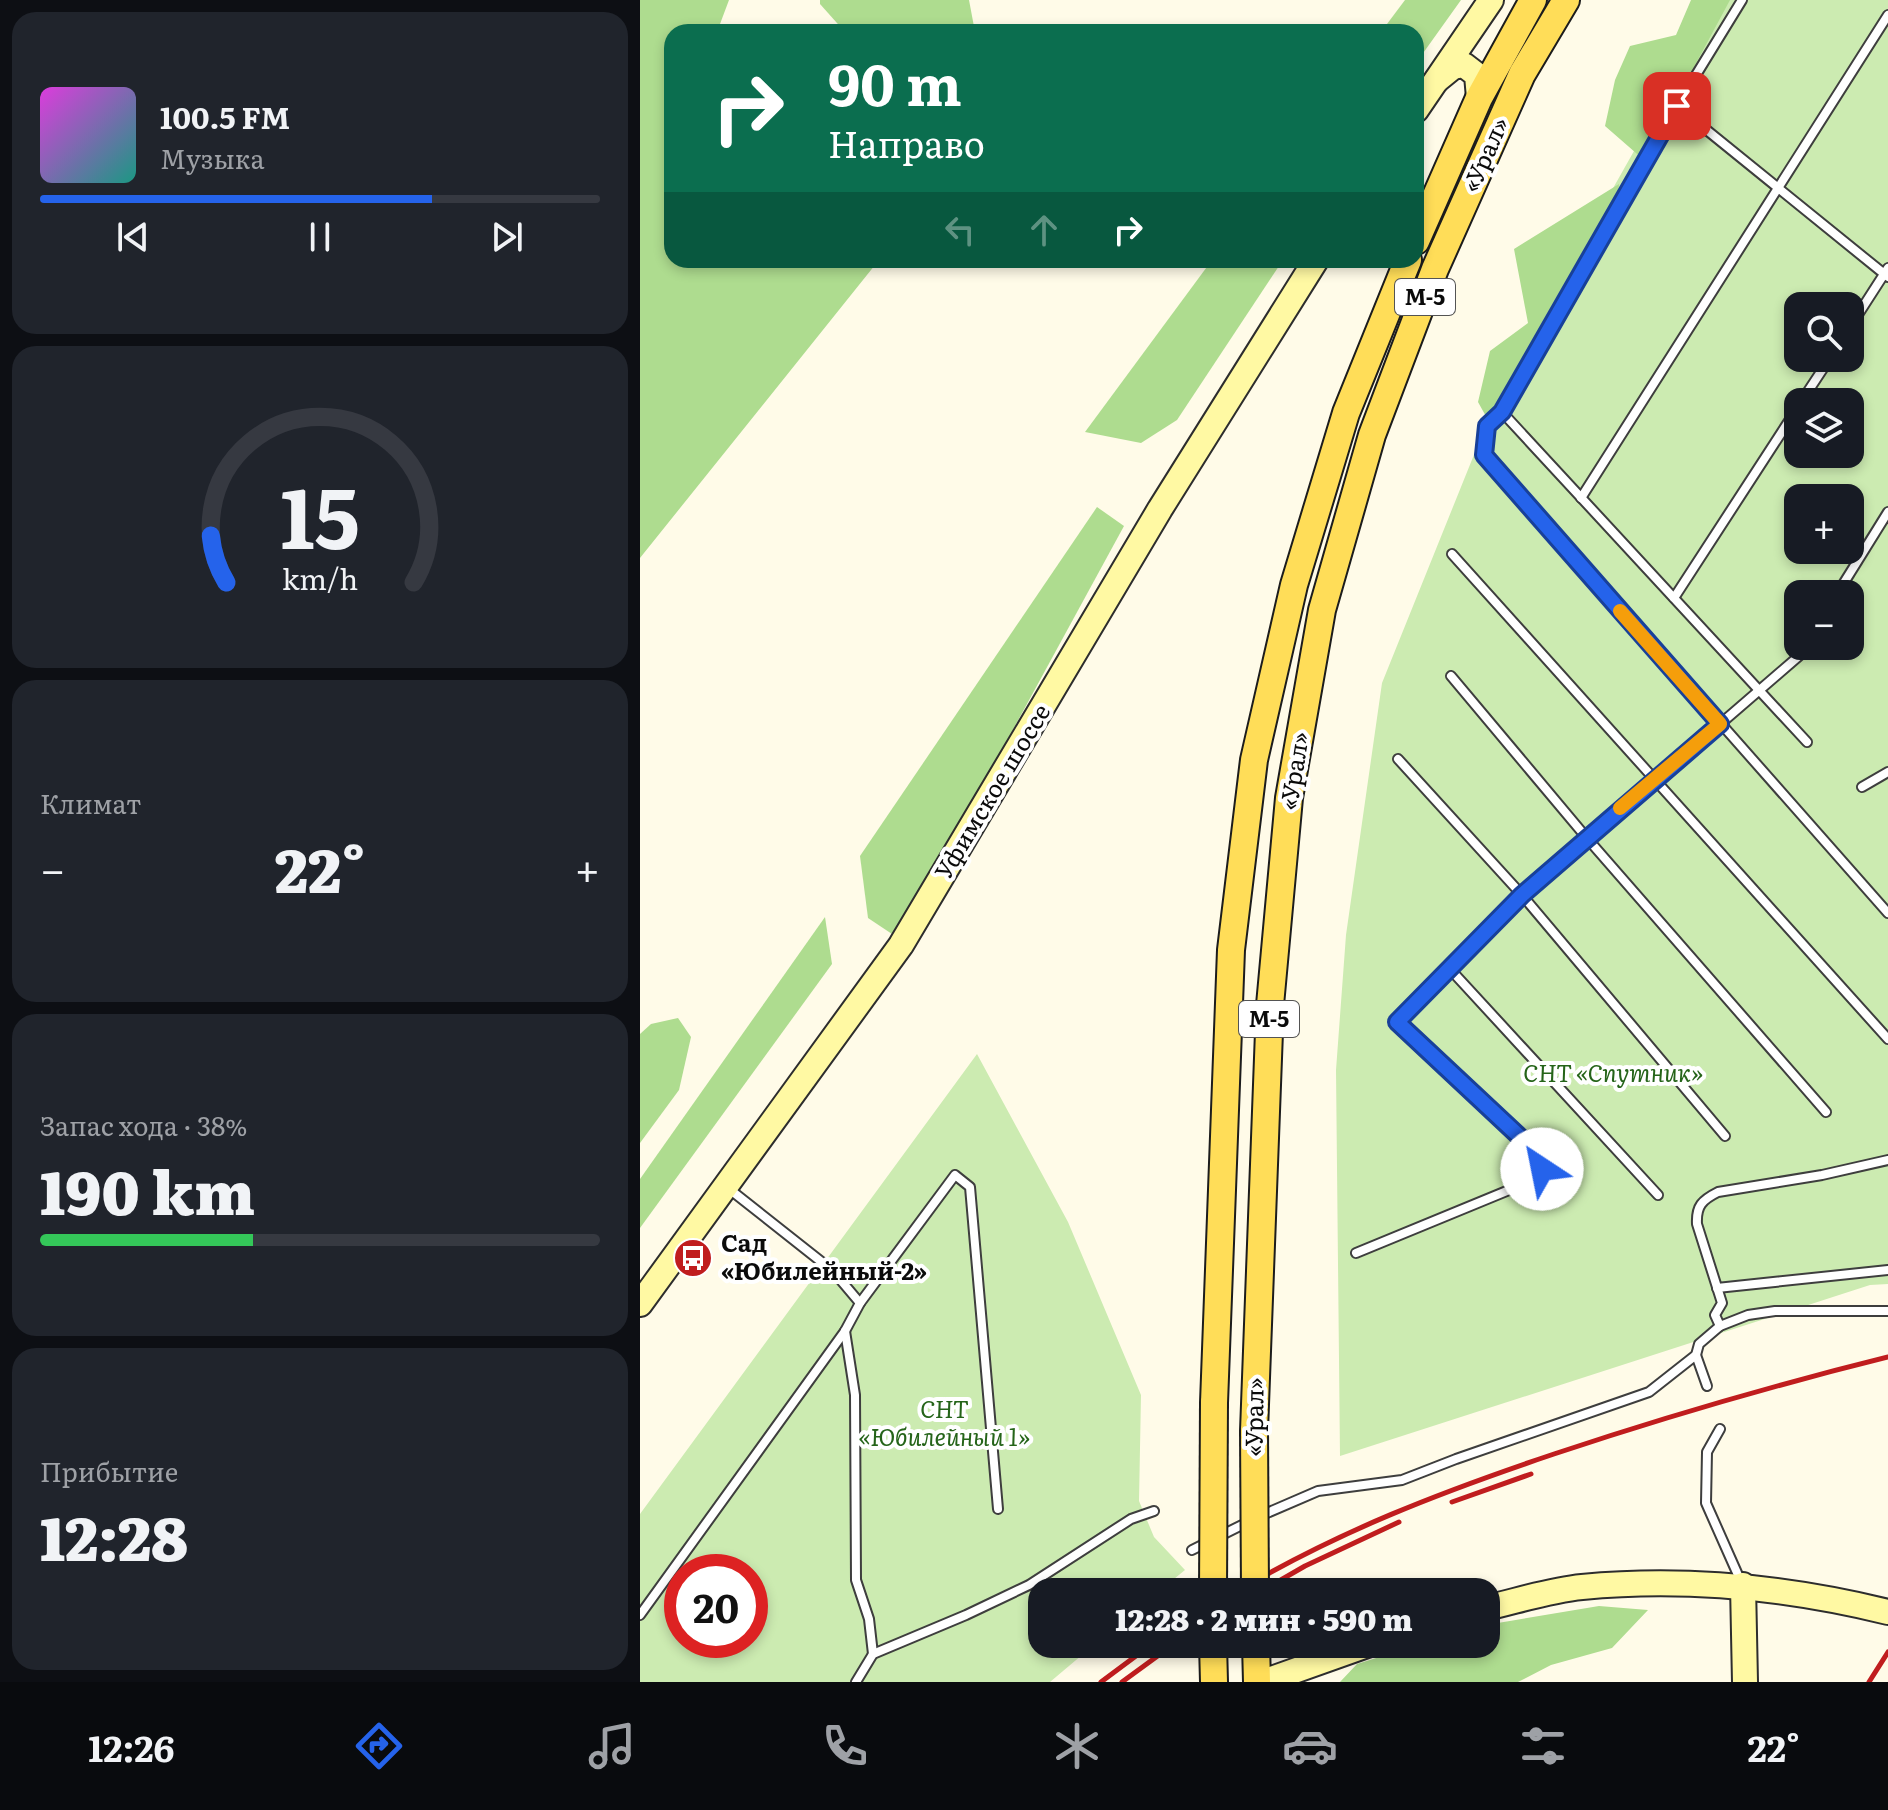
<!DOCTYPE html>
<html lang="ru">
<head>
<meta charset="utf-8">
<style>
	body { margin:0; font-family:Literata,serif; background:#20242c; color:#f1f3f6; height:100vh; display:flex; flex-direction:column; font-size:30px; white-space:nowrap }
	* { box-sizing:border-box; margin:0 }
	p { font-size:26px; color:#9ea1a6 }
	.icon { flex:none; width:44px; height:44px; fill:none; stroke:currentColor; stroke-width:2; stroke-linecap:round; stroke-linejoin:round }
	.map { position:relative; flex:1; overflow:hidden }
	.drawer { display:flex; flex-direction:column; gap:12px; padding:12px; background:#0d0f14; width:640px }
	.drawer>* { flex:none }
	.top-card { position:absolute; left:24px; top:24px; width:760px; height:244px; border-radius:24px; box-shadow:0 4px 12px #0003; background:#0b6e4f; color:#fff; overflow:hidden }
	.controls { position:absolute; left:1144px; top:292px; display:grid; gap:16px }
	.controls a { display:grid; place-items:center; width:80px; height:80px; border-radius:16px; background:#171b24; box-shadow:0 4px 12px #0003; font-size:40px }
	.speed { position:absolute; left:24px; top:1554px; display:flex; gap:16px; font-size:40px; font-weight:700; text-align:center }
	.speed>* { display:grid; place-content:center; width:104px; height:104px; border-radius:50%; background:#171b24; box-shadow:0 4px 12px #0003; line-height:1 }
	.speed .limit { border:12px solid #d22; background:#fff; color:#111 }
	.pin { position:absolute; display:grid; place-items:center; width:68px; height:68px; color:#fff; margin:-34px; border-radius:16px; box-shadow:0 4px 12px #0006 }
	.me { position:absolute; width:88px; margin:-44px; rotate:326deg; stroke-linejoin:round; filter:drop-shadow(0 0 6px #0008) }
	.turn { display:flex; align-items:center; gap:28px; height:168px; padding:0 32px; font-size:36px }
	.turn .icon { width:104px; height:104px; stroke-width:2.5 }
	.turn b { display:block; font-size:56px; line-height:68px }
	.lanes { display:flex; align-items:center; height:76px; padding:0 32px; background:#0003; justify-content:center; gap:40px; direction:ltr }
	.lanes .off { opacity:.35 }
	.big { font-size:60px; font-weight:800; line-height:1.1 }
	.drawer .tile { flex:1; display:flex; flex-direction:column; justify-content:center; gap:12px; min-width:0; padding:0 28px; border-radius:24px; background:#20242c }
	.drawer .dial { align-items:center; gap:0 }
	.dial svg { height:208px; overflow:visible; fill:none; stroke:#363941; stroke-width:7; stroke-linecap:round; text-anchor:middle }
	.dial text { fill:#f1f3f6; stroke:none }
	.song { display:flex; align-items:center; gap:24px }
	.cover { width:96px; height:96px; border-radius:12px; background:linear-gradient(135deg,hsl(300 70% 55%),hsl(170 70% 35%)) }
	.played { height:8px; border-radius:4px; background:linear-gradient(90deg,#2563eb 70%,#363941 70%) }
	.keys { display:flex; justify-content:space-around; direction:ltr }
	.heat { display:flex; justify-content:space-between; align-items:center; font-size:44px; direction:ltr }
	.charge { height:12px; border-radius:6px; background:linear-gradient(90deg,#34c759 38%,#363941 0) }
	.trip { position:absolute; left:388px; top:1578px; width:472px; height:80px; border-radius:24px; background:#171b24; box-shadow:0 4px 12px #0003; font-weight:800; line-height:80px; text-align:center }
	.dock { display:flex; height:128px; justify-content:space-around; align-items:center; background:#090b0e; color:#9ea1a6 }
	.dock .icon { width:56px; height:56px }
	.dock .current { color:#2563eb }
	.dock b { font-size:36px; color:#f1f3f6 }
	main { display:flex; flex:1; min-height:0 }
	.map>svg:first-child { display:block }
	.green { fill:#ccebb1; fill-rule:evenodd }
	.forest { fill:#aedc8f }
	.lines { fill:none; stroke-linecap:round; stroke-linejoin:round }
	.lane-casing { stroke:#3e3e3e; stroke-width:12 }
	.secondary-casing { stroke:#2d2d2d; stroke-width:28 }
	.primary-casing { stroke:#1c1c1c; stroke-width:30 }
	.lane { stroke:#fff; stroke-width:8 }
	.secondary { stroke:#fff9a3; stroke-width:24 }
	.primary { stroke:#ffdd58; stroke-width:26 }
	.rail { stroke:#c01d1e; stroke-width:5 }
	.primary-bridge-casing { stroke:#1c1c1c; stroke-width:30; stroke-linecap:butt }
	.primary-bridge { stroke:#ffdd58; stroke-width:26 }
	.route-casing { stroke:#184099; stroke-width:20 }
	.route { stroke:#2563eb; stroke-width:14 }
	.slow { stroke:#f59e0b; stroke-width:14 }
	.labels { text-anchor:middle; stroke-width:8; stroke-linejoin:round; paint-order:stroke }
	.shield { fill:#fff; stroke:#545454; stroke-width:2 }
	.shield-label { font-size:22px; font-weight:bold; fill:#0b0b0b }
	.street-label { font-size:24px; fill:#0b0b0b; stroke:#fff }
	.park-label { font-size:24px; font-style:italic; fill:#256419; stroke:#fff }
	.poi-label { font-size:24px; font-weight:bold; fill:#0b0b0b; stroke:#fff; text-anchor:start }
</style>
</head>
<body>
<main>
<section class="drawer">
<div class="tile">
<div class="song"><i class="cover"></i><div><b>100.5 FM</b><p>Музыка</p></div></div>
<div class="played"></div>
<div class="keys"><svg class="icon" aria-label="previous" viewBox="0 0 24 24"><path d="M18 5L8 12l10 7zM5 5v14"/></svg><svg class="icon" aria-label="pause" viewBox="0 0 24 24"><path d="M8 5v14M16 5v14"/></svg><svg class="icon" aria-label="next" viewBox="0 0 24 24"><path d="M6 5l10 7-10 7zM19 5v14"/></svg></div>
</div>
<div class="tile dial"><svg viewBox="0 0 100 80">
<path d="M14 69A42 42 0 1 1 86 69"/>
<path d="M14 69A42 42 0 0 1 8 51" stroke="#2563eb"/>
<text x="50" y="56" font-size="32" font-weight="700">15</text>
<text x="50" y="72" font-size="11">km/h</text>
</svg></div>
<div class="tile"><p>Климат</p>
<div class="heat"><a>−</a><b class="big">22°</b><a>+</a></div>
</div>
<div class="tile"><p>Запас хода · 38%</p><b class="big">190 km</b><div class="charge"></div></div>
<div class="tile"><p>Прибытие</p><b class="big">12:28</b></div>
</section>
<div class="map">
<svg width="1248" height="1682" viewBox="0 0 1248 1682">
	<rect width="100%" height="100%" fill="#fffbe8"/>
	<g class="green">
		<path d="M1083,0H1248V1284L1230,1285L700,1456L696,1070L706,935L742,683L848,420L892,332L1047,57ZM1158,306H1210V358H1158ZM1158,402H1210V454H1158ZM1158,498H1210V550H1158ZM1158,594H1210V646H1158Z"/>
		<path d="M337,1054L428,1222L501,1395L499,1501L514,1537L545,1570L518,1592H402V1644H455L410,1682H0V1514ZM42,1572H110V1640H42Z"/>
	</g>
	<g class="forest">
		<path d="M0,0H89L77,32H32V260H239L0,558Z"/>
		<path d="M180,0H329L335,32H205L180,4Z"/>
		<path d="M765,0H821L776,63V32H741Z"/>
		<path d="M1051,0H1090L1004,160L965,126L975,80L990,46L1036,35Z"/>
		<path d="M979,184L977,210L848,420L838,402L850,351L888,323L874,249Z"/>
		<path d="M572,260H643L537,420L501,443L445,432Z"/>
		<path d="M457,507L484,526L315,836L252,934L228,918L220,856Z"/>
		<path d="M185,917L192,964L0,1228V1179Z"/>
		<path d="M38,1018L51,1037L39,1090L0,1143V1034L11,1024Z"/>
		<path d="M959,1606L1008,1610L972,1648L911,1665L878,1682H700L717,1664L781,1644H846V1625Z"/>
	</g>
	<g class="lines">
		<g class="lane-casing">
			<g id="lane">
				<path d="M1102,0L1037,106L862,412L847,426L844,455L1248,913"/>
				<path d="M1037,106L1248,277"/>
				<path d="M1210,327L1248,268"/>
				<path d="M1161,402L1190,358"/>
				<path d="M862,412L1167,742"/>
				<path d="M941,498L1248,15"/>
				<path d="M812,554L1248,1039"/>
				<path d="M1197,594L1248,512"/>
				<path d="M1034,598L1158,407"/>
				<path d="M811,676L946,837L1186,1112"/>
				<path d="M758,759L882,895L1085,1136"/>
				<path d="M1222,787L1248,772"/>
				<path d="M810,969L1018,1195"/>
				<path d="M88,1188L193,1271L220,1303"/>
				<path d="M716,1253L891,1181L902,1169L897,1153L757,1022L882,895L1159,656L1166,646"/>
				<path d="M1077,1288L1248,1270"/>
				<path d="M1080,1326L1075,1315L1082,1303L1057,1224C1056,1206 1062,1200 1078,1192L1182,1175L1248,1160"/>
				<path d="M205,1331L215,1395L216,1580L229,1619L233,1654"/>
				<path d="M1056,1355L1067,1386"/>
				<path d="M1080,1429L1067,1452L1066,1503L1102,1584"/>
				<path d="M620,1516L678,1491L762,1480L816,1459L1009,1392L1056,1355L1059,1344L1080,1326L1108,1315L1135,1311H1248"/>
				<path d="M552,1550L608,1522"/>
				<path d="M0,1615L205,1331L220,1303L315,1175L330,1187L358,1509"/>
				<path d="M216,1682L233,1654L326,1615L389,1585L491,1519L514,1511"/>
			</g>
		</g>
		<g class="secondary-casing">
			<g id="secondary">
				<path d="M797,80L813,67L824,65L837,75L839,98"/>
				<path d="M776,110L851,0"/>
				<path d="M0,1304L261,945L520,509L676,260"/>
				<path d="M1103,1585L1105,1682"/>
				<path d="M846,1608C877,1601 910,1590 942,1587C1047,1577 1146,1587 1248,1612"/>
				<path d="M623,1682L730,1644"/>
			</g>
		</g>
		<g class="primary-casing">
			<g id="primary">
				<path d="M776,241L839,98L893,0"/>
				<path d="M574,1403L591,950L614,760L654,585L706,413L768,260"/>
				<path d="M614,1431L630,1005L649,798L682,610L732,435L795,269L882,74L926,0"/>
				<path d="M573,1644L574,1682"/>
				<path d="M616,1644L617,1682"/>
			</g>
		</g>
		<use href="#lane" class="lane"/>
		<use href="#secondary" class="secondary"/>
		<use href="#primary" class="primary"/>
		<g class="rail">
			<path d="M812,1502L891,1474"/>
			<path d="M596,1592C699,1531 801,1492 914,1454C1025,1417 1135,1385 1248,1357"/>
			<path d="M620,1592L665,1566L759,1522"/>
			<path d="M461,1682L512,1644"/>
			<path d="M482,1682L534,1644"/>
			<path d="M1229,1682L1248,1652"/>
		</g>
		<g class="primary-bridge-casing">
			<g id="primary-bridge">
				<path d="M614,1431L615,1592"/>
				<path d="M573,1592L574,1403"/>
			</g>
		</g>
		<use href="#primary-bridge" class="primary-bridge"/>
	</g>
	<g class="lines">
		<g class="route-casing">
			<path id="route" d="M902,1169L897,1153L757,1022L882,895L1080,724L844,455L847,426L862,412L1037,106"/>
		</g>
		<use href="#route" class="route"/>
		<path class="slow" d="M980,808L1080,724L980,611"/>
	</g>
	<defs>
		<g id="bus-disc" transform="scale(2)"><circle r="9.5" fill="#c01d1e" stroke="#fff"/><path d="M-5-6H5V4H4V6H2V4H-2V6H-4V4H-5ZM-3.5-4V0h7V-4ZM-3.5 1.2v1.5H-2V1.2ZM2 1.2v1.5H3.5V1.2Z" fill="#fff"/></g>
	</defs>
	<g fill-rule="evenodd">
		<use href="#bus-disc" x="53" y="1258"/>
	</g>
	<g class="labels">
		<g class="shield">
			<rect x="755" y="279" width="60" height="36" rx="6"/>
			<rect x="599" y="1001" width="60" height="36" rx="6"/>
		</g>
		<g class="shield-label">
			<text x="785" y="305">М-5</text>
			<text x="629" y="1027">М-5</text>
		</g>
		<g class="street-label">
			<text transform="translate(846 155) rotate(-66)" y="8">«Урал»</text>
			<text transform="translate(655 771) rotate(-81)" y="8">«Урал»</text>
			<text transform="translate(353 792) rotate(-59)" y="8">Уфимское шоссе</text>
			<text transform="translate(615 1417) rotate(-89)" y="8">«Урал»</text>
		</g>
		<g class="park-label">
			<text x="973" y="1082">СНТ «Спутник»</text>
			<text x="304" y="1418">СНТ<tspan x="304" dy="28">«Юбилейный 1»</tspan></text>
		</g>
		<g class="poi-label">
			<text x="81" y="1252">Сад<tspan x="81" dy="28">«Юбилейный-2»</tspan></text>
		</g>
	</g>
</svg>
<div class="controls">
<a><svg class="icon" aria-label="search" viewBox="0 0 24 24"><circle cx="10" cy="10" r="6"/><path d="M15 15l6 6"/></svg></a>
<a><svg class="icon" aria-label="layers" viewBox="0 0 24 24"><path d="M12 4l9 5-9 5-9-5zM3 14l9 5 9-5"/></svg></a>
<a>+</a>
<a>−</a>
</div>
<div class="speed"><div class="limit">20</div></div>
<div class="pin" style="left:1037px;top:106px;background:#d93025"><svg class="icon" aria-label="arrive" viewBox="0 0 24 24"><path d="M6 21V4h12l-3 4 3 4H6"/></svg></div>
<svg class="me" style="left:902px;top:1169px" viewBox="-20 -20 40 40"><circle r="19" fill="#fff"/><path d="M0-13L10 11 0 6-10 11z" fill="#2563eb"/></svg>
<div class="trip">12:28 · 2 мин · 590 m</div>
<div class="top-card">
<div class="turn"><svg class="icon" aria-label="right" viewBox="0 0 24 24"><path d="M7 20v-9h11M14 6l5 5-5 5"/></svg><div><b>90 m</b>Направо</div></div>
<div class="lanes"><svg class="icon off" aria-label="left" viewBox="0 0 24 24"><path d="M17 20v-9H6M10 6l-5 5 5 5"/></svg><svg class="icon off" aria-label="ahead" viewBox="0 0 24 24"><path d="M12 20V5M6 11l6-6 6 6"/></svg><svg class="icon" aria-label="right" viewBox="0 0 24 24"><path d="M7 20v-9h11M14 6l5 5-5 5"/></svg></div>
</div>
</div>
</main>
<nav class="dock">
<b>12:26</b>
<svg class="icon current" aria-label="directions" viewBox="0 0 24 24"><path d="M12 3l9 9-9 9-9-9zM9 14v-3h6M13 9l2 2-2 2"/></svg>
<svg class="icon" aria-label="music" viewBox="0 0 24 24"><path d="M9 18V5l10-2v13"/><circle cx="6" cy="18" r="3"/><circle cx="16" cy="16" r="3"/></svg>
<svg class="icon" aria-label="phone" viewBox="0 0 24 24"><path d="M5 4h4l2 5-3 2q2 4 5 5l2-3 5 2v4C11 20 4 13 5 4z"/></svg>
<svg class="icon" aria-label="climate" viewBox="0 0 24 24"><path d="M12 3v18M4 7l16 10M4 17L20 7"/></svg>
<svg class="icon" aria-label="car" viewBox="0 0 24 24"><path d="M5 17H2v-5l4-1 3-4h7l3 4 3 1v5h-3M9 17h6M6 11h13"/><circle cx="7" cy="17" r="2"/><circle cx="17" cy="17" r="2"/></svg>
<svg class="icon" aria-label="filters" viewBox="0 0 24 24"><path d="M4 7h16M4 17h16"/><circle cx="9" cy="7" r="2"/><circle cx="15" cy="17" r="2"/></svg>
<b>22°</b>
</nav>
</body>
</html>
